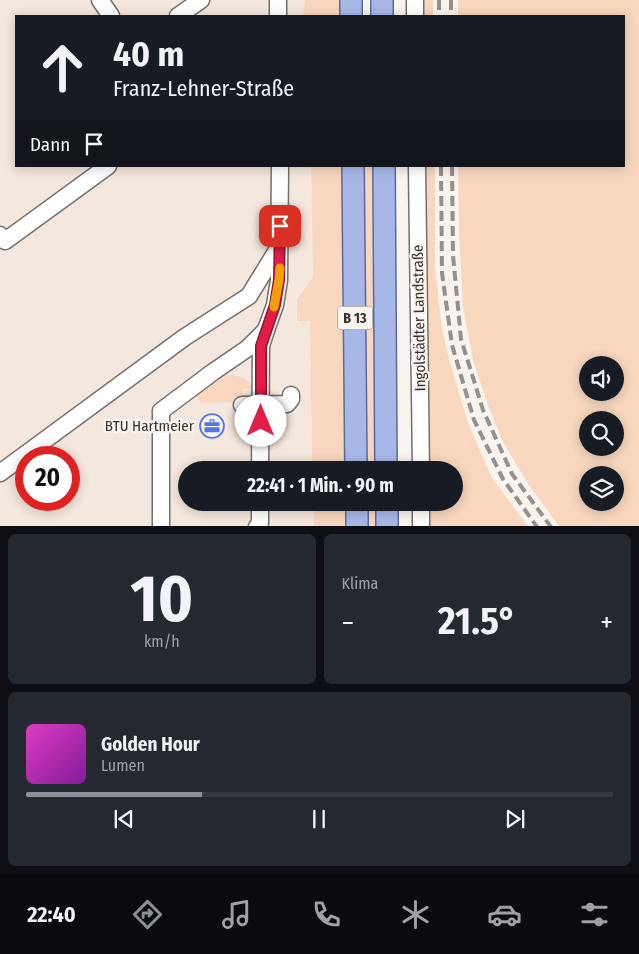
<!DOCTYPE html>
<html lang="de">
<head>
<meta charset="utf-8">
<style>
	body { margin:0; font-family:"Fira Sans Condensed",sans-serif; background:#242831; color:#f1f3f6; height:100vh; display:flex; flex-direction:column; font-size:19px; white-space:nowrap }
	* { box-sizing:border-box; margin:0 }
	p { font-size:16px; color:#9ea1a6 }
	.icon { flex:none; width:28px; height:28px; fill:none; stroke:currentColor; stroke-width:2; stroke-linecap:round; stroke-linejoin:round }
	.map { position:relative; height:526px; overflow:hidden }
	.sheet { display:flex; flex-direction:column; gap:8px; padding:8px; background:#0d0f14; flex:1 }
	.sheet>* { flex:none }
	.hud { position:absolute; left:15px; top:15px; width:610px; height:152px; border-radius:0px; box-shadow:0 2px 12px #0003; background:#171b24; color:#f1f3f6; overflow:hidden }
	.controls { position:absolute; left:579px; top:356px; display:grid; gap:10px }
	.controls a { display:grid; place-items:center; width:45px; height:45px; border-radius:50%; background:#171b24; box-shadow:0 2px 12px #0003; font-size:25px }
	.speed { position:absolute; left:15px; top:446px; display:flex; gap:10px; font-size:25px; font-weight:700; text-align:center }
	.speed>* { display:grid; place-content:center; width:65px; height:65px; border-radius:50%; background:#171b24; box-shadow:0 2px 12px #0003; line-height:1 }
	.speed .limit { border:8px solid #d22; background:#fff; color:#111 }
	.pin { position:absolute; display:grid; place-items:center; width:42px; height:42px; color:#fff; margin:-21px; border-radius:10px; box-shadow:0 2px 8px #0006 }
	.me { position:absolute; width:55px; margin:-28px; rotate:0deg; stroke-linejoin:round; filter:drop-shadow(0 0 4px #0008) }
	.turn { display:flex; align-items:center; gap:18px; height:105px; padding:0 15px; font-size:22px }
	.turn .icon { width:65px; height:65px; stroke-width:2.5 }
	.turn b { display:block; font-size:35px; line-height:42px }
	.then { display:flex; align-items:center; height:48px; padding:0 15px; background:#0003; gap:10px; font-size:19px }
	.big { font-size:38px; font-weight:700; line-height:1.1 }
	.sheet .tile { flex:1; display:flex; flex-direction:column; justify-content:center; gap:8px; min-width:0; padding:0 18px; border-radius:8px; background:#242831 }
	.sheet .dial { align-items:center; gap:0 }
	.dial b { font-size:65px; line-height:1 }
	.song { display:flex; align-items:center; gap:15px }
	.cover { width:60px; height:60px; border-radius:8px; background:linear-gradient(135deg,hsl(310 70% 55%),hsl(290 70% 35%)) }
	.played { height:5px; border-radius:2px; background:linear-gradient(90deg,#8c9099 30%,#363941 30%) }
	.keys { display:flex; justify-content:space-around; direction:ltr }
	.heat { display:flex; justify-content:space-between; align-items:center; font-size:28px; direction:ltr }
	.sheet .tiles { flex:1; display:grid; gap:8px; grid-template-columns:1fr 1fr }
	.tile:last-child { grid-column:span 2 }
	.trip { position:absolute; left:178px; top:461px; width:285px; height:50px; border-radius:25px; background:#171b24; box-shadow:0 2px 12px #0003; font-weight:700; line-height:50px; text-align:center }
	.tab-bar { display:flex; height:80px; justify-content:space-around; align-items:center; background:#090b0e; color:#9ea1a6 }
	.tab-bar .icon { width:35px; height:35px }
	.tab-bar .selected { color:#8c9099 }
	.tab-bar b { font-size:22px; color:#f1f3f6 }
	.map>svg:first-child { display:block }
	.built { fill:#f4e7dd; fill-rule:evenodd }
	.green { fill:#f9d7be; fill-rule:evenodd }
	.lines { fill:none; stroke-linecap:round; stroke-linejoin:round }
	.minor-casing { stroke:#746f6b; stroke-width:19 }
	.major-casing { stroke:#596a9e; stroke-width:24 }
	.minor { stroke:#fff; stroke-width:16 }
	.major { stroke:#a7b8e8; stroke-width:21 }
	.rail { stroke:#95908d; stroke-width:4; stroke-dasharray:10 5; stroke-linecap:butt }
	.route-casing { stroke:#92132f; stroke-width:12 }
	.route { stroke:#e11d48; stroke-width:9 }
	.slow { stroke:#f59e0b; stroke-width:9 }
	.labels { text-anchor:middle; stroke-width:5; stroke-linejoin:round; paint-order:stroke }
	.shield { fill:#faf4ef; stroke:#706c6a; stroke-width:1 }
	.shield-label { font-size:14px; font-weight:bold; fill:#353231 }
	.street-label { font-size:15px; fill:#353231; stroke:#faf4ef }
	.poi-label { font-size:15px; fill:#353231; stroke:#faf4ef; text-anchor:end }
</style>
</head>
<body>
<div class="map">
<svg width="639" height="527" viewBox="0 0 639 527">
	<rect width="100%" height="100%" fill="#faf4ef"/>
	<path class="built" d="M0,0H305L303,16H16V166H311L313,277L297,299L296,321H310L312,470H186V502L313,503L314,526H0ZM26,458H69V500H26Z"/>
	<g class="green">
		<path d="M305,0H341V16H303Z"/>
		<path d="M423,0H433V16H424Z"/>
		<path d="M458,0H639V526H559L528,484L503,442L489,408L473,360L463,307L459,232L458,166H624V16H458ZM588,365H615V392H588ZM588,420H615V448H588ZM588,475H615V502H588Z"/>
		<path d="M311,166H342L345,470H312L310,321H297V299L313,277Z"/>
		<path d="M362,166H375L378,470H365Z"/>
		<path d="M425,166H435V267L442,329L448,355L468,423L492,478L528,526H429V503L454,502V470H428Z"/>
		<path d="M228,375C241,376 244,377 252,386V388L243,389V402L201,403L196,396L223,376Z"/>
		<rect x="238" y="409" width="5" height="25"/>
		<path d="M313,503H346V526H314Z"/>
		<path d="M366,503H378L379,526H366Z"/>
	</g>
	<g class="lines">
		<g class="minor-casing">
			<g id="minor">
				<path d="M100,0L111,16"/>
				<path d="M278,0V16"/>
				<path d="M415,0V16"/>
				<path d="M178,16L201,0"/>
				<path d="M417,166L421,470"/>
				<path d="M0,235L5,241L108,166"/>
				<path d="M242,405L287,404L291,399V395"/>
				<path d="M260,470L261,346L266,330"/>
				<path d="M0,473L185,337L249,296L279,247"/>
				<path d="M421,502V527"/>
				<path d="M161,527V411L213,372L248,348L266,330L275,305L279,280L280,166"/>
				<path d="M257,527L260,523V502"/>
			</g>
		</g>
		<g class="major-casing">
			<g id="major">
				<path d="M351,0V16"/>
				<path d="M382,0V16"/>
				<path d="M353,166L356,470"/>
				<path d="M384,166L386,470"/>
				<path d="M357,502V527"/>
				<path d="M387,502V527"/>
			</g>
		</g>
		<use href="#minor" class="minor"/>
		<use href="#major" class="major"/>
		<g class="rail">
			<path d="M439,0V16"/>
			<path d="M451,0V16"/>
			<path d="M441,166L442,273L452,345L474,420L503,479L537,527"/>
			<path d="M452,166L453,255L461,339L483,410L512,474L551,527"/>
		</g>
	</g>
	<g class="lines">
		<g class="route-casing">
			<path id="route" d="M261,421V346L275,305L279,280L280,226"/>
		</g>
		<use href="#route" class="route"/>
		<path class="slow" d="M274,307L279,280L280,268"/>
	</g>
	<defs>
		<g id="office-ring" transform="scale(1.25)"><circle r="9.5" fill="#faf4ef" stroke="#5475ea" stroke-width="1.5"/><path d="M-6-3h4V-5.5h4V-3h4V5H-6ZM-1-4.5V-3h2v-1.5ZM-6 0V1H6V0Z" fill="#5475ea"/></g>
	</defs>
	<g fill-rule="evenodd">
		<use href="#office-ring" x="212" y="426"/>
	</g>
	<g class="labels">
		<rect class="shield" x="337.5" y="306.5" width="35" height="23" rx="4"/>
		<g class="shield-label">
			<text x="355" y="323">B 13</text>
		</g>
		<g class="street-label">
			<text transform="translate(419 318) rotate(-91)" y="5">Ingolstädter Landstraße</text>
		</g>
		<g class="poi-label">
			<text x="194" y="431">BTU Hartmeier</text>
		</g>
	</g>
</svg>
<div class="controls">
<a><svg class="icon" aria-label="sound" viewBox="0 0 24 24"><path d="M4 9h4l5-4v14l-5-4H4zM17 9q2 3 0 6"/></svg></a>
<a><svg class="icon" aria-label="search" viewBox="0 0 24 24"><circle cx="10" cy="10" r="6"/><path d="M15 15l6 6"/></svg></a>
<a><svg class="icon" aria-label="layers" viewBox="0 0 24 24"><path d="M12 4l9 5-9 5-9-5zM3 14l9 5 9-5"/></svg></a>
</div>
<div class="speed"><div class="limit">20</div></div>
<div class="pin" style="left:280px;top:226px;background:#d93025"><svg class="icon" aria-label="arrive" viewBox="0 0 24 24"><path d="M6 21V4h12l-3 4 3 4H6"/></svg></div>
<svg class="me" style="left:261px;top:421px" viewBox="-20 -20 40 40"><circle r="19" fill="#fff"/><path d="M0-13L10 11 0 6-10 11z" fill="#e11d48"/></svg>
<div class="trip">22:41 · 1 Min. · 90 m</div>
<div class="hud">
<div class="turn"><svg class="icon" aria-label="ahead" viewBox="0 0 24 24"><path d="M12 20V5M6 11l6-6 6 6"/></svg><div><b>40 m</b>Franz-Lehner-Straße</div></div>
<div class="then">Dann<svg class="icon" aria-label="arrive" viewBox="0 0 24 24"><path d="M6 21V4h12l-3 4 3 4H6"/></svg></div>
</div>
</div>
<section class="sheet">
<div class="tiles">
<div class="tile dial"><b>10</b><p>km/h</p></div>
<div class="tile"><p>Klima</p>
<div class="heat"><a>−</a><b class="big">21.5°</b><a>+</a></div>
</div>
<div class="tile">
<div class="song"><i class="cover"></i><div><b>Golden Hour</b><p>Lumen</p></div></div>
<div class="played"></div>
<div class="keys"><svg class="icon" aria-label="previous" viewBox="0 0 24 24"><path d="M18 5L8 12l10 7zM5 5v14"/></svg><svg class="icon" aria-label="pause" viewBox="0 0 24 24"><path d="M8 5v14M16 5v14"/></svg><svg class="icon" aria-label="next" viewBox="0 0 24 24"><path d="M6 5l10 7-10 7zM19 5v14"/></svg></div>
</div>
</div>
</section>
<nav class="tab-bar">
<b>22:40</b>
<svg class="icon selected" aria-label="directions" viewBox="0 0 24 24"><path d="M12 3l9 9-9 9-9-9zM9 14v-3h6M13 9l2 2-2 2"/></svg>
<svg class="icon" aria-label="music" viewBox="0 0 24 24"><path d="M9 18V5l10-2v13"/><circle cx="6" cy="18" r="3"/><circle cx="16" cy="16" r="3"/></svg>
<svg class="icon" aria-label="phone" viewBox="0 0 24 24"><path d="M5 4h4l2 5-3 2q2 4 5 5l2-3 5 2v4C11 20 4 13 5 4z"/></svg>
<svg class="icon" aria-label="climate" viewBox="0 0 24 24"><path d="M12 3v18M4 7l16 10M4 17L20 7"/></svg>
<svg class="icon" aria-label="car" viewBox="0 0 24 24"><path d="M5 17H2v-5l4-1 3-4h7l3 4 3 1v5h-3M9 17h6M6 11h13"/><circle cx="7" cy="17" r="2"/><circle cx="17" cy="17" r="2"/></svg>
<svg class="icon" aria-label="filters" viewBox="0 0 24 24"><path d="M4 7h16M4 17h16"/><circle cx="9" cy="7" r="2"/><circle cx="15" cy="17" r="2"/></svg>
</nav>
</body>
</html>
